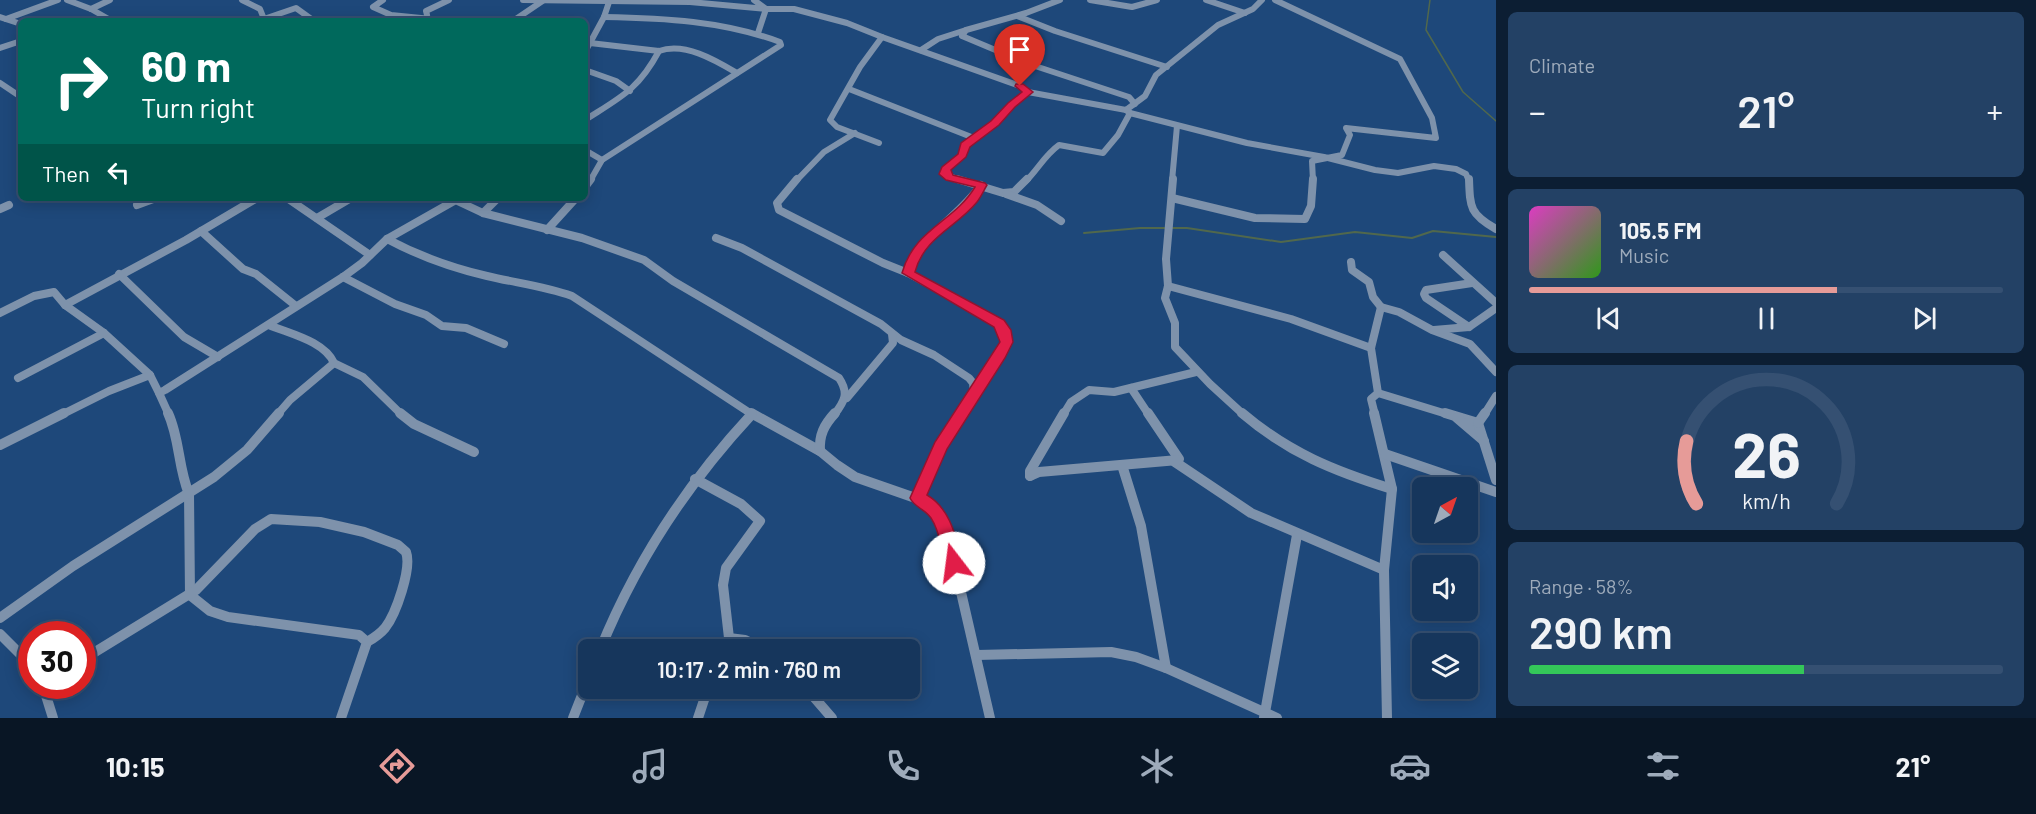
<!DOCTYPE html>
<html lang="en">
<head>
<meta charset="utf-8">
<style>
	body { margin:0; font-family:Barlow,sans-serif; background:#234165; color:#f1f3f6; height:100vh; display:flex; flex-direction:column; font-size:22px; white-space:nowrap }
	* { box-sizing:border-box; margin:0 }
	p { font-size:20px; color:#9eabbb }
	.icon { flex:none; width:33px; height:33px; fill:none; stroke:currentColor; stroke-width:2; stroke-linecap:round; stroke-linejoin:round }
	.map { position:relative; flex:1; overflow:hidden }
	.sheet { display:flex; flex-direction:column; gap:12px; padding:12px; background:#0c1e33; width:540px }
	.sheet>* { flex:none }
	.guide { position:absolute; left:18px; top:18px; width:570px; height:183px; border-radius:9px; box-shadow:0 3px 15px #0003,0 0 0 2px #355072; background:#00695c; color:#fff; overflow:hidden }
	.needle { width:39px; rotate:40deg }
	.tools { position:absolute; left:1412px; top:477px; display:grid; gap:12px }
	.tools a { display:grid; place-items:center; width:66px; height:66px; border-radius:9px; background:#16365c; box-shadow:0 3px 15px #0003,0 0 0 2px #355072; font-size:30px }
	.speed { position:absolute; left:18px; top:621px; display:flex; gap:12px; font-size:30px; font-weight:700; text-align:center }
	.speed>* { display:grid; place-content:center; width:78px; height:78px; border-radius:50%; background:#16365c; box-shadow:0 3px 15px #0003,0 0 0 2px #355072; line-height:1 }
	.speed .limit { border:9px solid #d22; background:#fff; color:#111 }
	.pin { position:absolute; display:grid; place-items:center; width:51px; height:51px; color:#fff; margin:-62px -26px; border-radius:50% 50% 50% 0; rotate:-45deg; box-shadow:0 0 6px #0007 }
	.pin .icon { rotate:45deg }
	.me { position:absolute; width:66px; margin:-33px; rotate:345deg; stroke-linejoin:round; filter:drop-shadow(0 0 4px #0008) }
	.turn { display:flex; align-items:center; gap:21px; height:126px; padding:0 24px; font-size:27px }
	.turn .icon { width:78px; height:78px; stroke-width:2.5 }
	.turn b { display:block; font-size:42px; line-height:51px }
	.then { display:flex; align-items:center; height:57px; padding:0 24px; background:#0003; gap:12px; font-size:22px }
	.big { font-size:45px; font-weight:600; line-height:1.1 }
	.sheet .card { flex:1; display:flex; flex-direction:column; justify-content:center; gap:9px; min-width:0; padding:0 21px; border-radius:9px; background:#234165 }
	.sheet .dial { align-items:center; gap:0 }
	.dial svg { height:156px; overflow:visible; fill:none; stroke:#355072; stroke-width:7; stroke-linecap:round; text-anchor:middle }
	.dial text { fill:#f1f3f6; stroke:none }
	.song { display:flex; align-items:center; gap:18px }
	.cover { width:72px; height:72px; border-radius:9px; background:linear-gradient(135deg,hsl(310 70% 55%),hsl(110 70% 35%)) }
	.played { height:6px; border-radius:3px; background:linear-gradient(90deg,#e69b98 65%,#355072 65%) }
	.keys { display:flex; justify-content:space-around; direction:ltr }
	.heat { display:flex; justify-content:space-between; align-items:center; font-size:33px; direction:ltr }
	.charge { height:9px; border-radius:4px; background:linear-gradient(90deg,#34c759 58%,#355072 0) }
	.trip { position:absolute; left:578px; top:639px; width:342px; height:60px; border-radius:9px; background:#16365c; box-shadow:0 3px 15px #0003,0 0 0 2px #355072; font-weight:600; line-height:60px; text-align:center }
	.menu { display:flex; height:96px; justify-content:space-around; align-items:center; background:#091625; color:#9eabbb }
	.menu .icon { width:42px; height:42px }
	.menu .selected { color:#e69b98 }
	.menu b { font-size:27px; color:#f1f3f6 }
	main { display:flex; flex:1; min-height:0 }
	.map>svg:first-child { display:block }
	.lines { fill:none; stroke-linecap:round; stroke-linejoin:round }
	.stream-far1 { stroke:#51684c; stroke-width:1.5 }
	.stream { stroke:#51684c; stroke-width:2 }
	.street-far2 { stroke:#7e92ab; stroke-width:6 }
	.street-far1 { stroke:#7e92ab; stroke-width:8 }
	.street { stroke:#7e92ab; stroke-width:10 }
	.route { fill:#e11d48; stroke:#92132f; stroke-width:1.5 }
</style>
</head>
<body>
<main>
<div class="map">
<svg width="1496" height="718" viewBox="0 0 1496 718">
	<rect width="100%" height="100%" fill="#1e487a"/>
	<g class="lines">
		<path class="stream-far1" d="M1430,0L1426,30L1463,92L1496,121"/>
		<path class="stream" d="M1084,233L1140,228H1187L1281,242L1355,232L1412,238L1433,231L1496,237"/>
		<g class="street-far2">
			<path d="M67,0L91,9L112,21"/>
			<path d="M242,0L260,9L264,19"/>
			<path d="M383,0L373,7L391,15L451,21"/>
			<path d="M523,0L690,2L766,9H794L847,23L882,37L860,67L830,120L837,127L879,143"/>
			<path d="M754,0L766,9"/>
			<path d="M1060,0L1026,13L966,30L962,36L1029,64L1129,97L1135,104"/>
			<path d="M1090,0L1132,7L1157,0"/>
			<path d="M1206,0L1245,13"/>
			<path d="M1275,0L1400,59L1432,118L1436,138L1346,128L1350,135L1342,155L1312,161L1313,181"/>
			<path d="M91,9L110,0"/>
			<path d="M427,15L426,11L449,0"/>
			<path d="M1017,16L1055,31L1167,67"/>
			<path d="M0,17L21,24"/>
			<path d="M6,19L58,0"/>
			<path d="M258,21L296,8L314,21"/>
			<path d="M513,21L544,0"/>
			<path d="M758,33L766,9"/>
			<path d="M882,37L1020,86L1028,92"/>
			<path d="M590,43L659,51C685,42 715,60 737,73"/>
			<path d="M0,48L21,41"/>
			<path d="M921,50L938,39L966,30"/>
			<path d="M585,52L604,17L609,2"/>
			<path d="M585,70L616,81L630,91"/>
			<path d="M0,83L21,97"/>
			<path d="M849,89L974,138"/>
			<path d="M1126,110L1145,96L1156,75L1218,25L1253,9L1262,0"/>
			<path d="M1130,113L1247,143L1324,157L1375,170L1398,173L1434,166L1456,169L1466,174L1469,181"/>
			<path d="M585,120C621,97 638,90 659,51"/>
			<path d="M585,150L602,160"/>
			<path d="M590,181L602,160L781,45L780,42C723,21 664,18 604,17"/>
			<path d="M796,181L824,152L855,133"/>
			<path d="M962,181L945,174L946,169L963,155L965,146L995,123L1011,105L1028,92L1126,110"/>
			<path d="M1026,181C1038,169 1045,155 1059,145L1103,153L1118,135L1130,113L1126,110"/>
			<path d="M1172,181L1177,126"/>
		</g>
		<g class="street-far1">
			<path d="M797,179L777,203L779,210L883,263L908,273L988,316L998,324L1005,337L1001,354L961,415"/>
			<path d="M957,179L1003,193L1014,192L1027,179"/>
			<path d="M1173,179L1166,259L1168,286L1165,298L1175,323V347L1210,384L1244,415"/>
			<path d="M1469,179C1470,208 1470,214 1496,229"/>
			<path d="M585,187L591,179"/>
			<path d="M1006,194L1037,205L1061,221"/>
			<path d="M287,198L370,255"/>
			<path d="M451,198L483,213L582,238L644,260L673,281L839,378C849,393 845,401 834,415"/>
			<path d="M1172,198L1255,218L1305,219L1311,206L1313,179"/>
			<path d="M137,205L156,198"/>
			<path d="M0,209L9,205"/>
			<path d="M483,213L498,198"/>
			<path d="M317,218L351,198"/>
			<path d="M547,230L576,198"/>
			<path d="M201,231L243,269L256,274L296,306"/>
			<path d="M716,238L742,248L881,324L901,340L934,355L969,378L973,383L974,394"/>
			<path d="M387,239C419,256 452,268 487,276C516,283 544,286 572,296L753,415"/>
			<path d="M1443,255L1496,303"/>
			<path d="M1351,262L1352,270L1369,282L1373,297L1381,307L1399,312L1432,330L1470,344L1496,372"/>
			<path d="M908,273C921,234 959,217 981,185"/>
			<path d="M119,274L184,337L218,357"/>
			<path d="M343,277L395,304L426,315L442,326L466,328L504,344"/>
			<path d="M1168,286L1291,319L1371,348"/>
			<path d="M65,305L186,240L257,198"/>
			<path d="M0,313L34,296L54,292L65,305L104,333L150,375"/>
			<path d="M269,325C290,334 324,341 334,363L363,377L402,415"/>
			<path d="M1469,327L1426,298L1424,294L1426,290L1472,283"/>
			<path d="M1434,330L1469,327L1496,308"/>
			<path d="M18,378L104,333"/>
			<path d="M1131,388L1149,415"/>
			<path d="M159,393L169,415"/>
			<path d="M1378,393L1450,415"/>
			<path d="M847,398L893,343L892,334"/>
			<path d="M61,415L109,391L150,375L159,393L165,390L343,277L362,263L387,239L454,201"/>
			<path d="M277,415L290,400L334,363"/>
			<path d="M1063,415L1071,402L1089,390L1114,392L1196,372"/>
			<path d="M1375,415L1371,399L1378,393L1371,348L1381,307"/>
			<path d="M1484,415L1496,396"/>
		</g>
		<g class="street">
			<path d="M168,413C180,439 178,468 189,494L190,595"/>
			<path d="M400,413L414,424L474,452"/>
			<path d="M751,413L820,451L837,465L855,477L924,501L937,514L949,540L990,718"/>
			<path d="M1148,413L1179,459L1175,462L1251,513L1384,570"/>
			<path d="M1242,413C1289,453 1334,471 1392,489"/>
			<path d="M1374,413L1392,489L1384,570L1387,718"/>
			<path d="M1445,413L1478,423"/>
			<path d="M1457,418L1484,441"/>
			<path d="M1478,423L1496,480"/>
			<path d="M1478,423L1485,413"/>
			<path d="M0,445L64,413"/>
			<path d="M820,451C819,435 824,425 835,413"/>
			<path d="M1385,454L1496,492"/>
			<path d="M1122,465L1141,526L1166,668"/>
			<path d="M1030,476V471L1064,413"/>
			<path d="M1030,476L1039,472L1178,460"/>
			<path d="M695,479L741,504L760,521L726,568L723,585L729,638L745,640L765,650"/>
			<path d="M918,498L940,446L962,413"/>
			<path d="M190,595L210,611L228,617L359,635L367,642L341,718"/>
			<path d="M0,618L73,566L214,477L247,450L279,413"/>
			<path d="M0,634L32,666"/>
			<path d="M600,650C636,561 687,484 752,414"/>
			<path d="M723,650L729,638"/>
			<path d="M977,655L1111,652L1136,657L1166,668L1277,718"/>
			<path d="M82,660L196,590L255,529L271,519L320,522L364,532L398,545L406,552C412,568 396,614 385,628C380,634 374,638 367,642"/>
			<path d="M43,686L53,718"/>
			<path d="M806,688L832,718"/>
			<path d="M573,718L588,680"/>
			<path d="M698,718L708,688"/>
			<path d="M1264,718L1297,535"/>
		</g>
	</g>
	<path class="route" d="M1016,84H1023L1033,92L1015,107L999,125L970,147L966,157L951,170L953,175L985,183L987,185C984,190 981,197 977,202C957,227 924,237 915,272L1004,320L1011,330L1013,342L1005,358L947,449L927,495C951,509 956,538 963,563L960,568L954,570L948,568C941,552 941,533 931,518C925,509 914,507 910,498L935,442L1000,342L994,327L902,273C914,229 954,222 975,187L946,180L939,174L942,167L958,154L961,143L991,121L1008,103L1022,92L1015,86Z"/>
</svg>
<div class="tools">
<a><svg class="needle" viewBox="-14 -14 28 28"><path d="M0-13l5 13h-10z" fill="#e53935"/><path d="M0 13l5-13h-10z" fill="#9eabbb"/></svg></a>
<a><svg class="icon" aria-label="sound" viewBox="0 0 24 24"><path d="M4 9h4l5-4v14l-5-4H4zM17 9q2 3 0 6"/></svg></a>
<a><svg class="icon" aria-label="layers" viewBox="0 0 24 24"><path d="M12 4l9 5-9 5-9-5zM3 14l9 5 9-5"/></svg></a>
</div>
<div class="speed"><div class="limit">30</div></div>
<div class="pin" style="left:1020px;top:86px;background:#d93025"><svg class="icon" aria-label="arrive" viewBox="0 0 24 24"><path d="M6 21V4h12l-3 4 3 4H6"/></svg></div>
<svg class="me" style="left:954px;top:563px" viewBox="-20 -20 40 40"><circle r="19" fill="#fff"/><path d="M0-13L10 11 0 6-10 11z" fill="#e11d48"/></svg>
<div class="trip">10:17 · 2 min · 760 m</div>
<div class="guide">
<div class="turn"><svg class="icon" aria-label="right" viewBox="0 0 24 24"><path d="M7 20v-9h11M14 6l5 5-5 5"/></svg><div><b>60 m</b>Turn right</div></div>
<div class="then">Then<svg class="icon" aria-label="left" viewBox="0 0 24 24"><path d="M17 20v-9H6M10 6l-5 5 5 5"/></svg></div>
</div>
</div>
<section class="sheet">
<div class="card"><p>Climate</p>
<div class="heat"><a>−</a><b class="big">21°</b><a>+</a></div>
</div>
<div class="card">
<div class="song"><i class="cover"></i><div><b>105.5 FM</b><p>Music</p></div></div>
<div class="played"></div>
<div class="keys"><svg class="icon" aria-label="previous" viewBox="0 0 24 24"><path d="M18 5L8 12l10 7zM5 5v14"/></svg><svg class="icon" aria-label="pause" viewBox="0 0 24 24"><path d="M8 5v14M16 5v14"/></svg><svg class="icon" aria-label="next" viewBox="0 0 24 24"><path d="M6 5l10 7-10 7zM19 5v14"/></svg></div>
</div>
<div class="card dial"><svg viewBox="0 0 100 80">
<path d="M14 69A42 42 0 1 1 86 69"/>
<path d="M14 69A42 42 0 0 1 9 37" stroke="#e69b98"/>
<text x="50" y="56" font-size="32" font-weight="700">26</text>
<text x="50" y="72" font-size="11">km/h</text>
</svg></div>
<div class="card"><p>Range · 58%</p><b class="big">290 km</b><div class="charge"></div></div>
</section>
</main>
<nav class="menu">
<b>10:15</b>
<svg class="icon selected" aria-label="directions" viewBox="0 0 24 24"><path d="M12 3l9 9-9 9-9-9zM9 14v-3h6M13 9l2 2-2 2"/></svg>
<svg class="icon" aria-label="music" viewBox="0 0 24 24"><path d="M9 18V5l10-2v13"/><circle cx="6" cy="18" r="3"/><circle cx="16" cy="16" r="3"/></svg>
<svg class="icon" aria-label="phone" viewBox="0 0 24 24"><path d="M5 4h4l2 5-3 2q2 4 5 5l2-3 5 2v4C11 20 4 13 5 4z"/></svg>
<svg class="icon" aria-label="climate" viewBox="0 0 24 24"><path d="M12 3v18M4 7l16 10M4 17L20 7"/></svg>
<svg class="icon" aria-label="car" viewBox="0 0 24 24"><path d="M5 17H2v-5l4-1 3-4h7l3 4 3 1v5h-3M9 17h6M6 11h13"/><circle cx="7" cy="17" r="2"/><circle cx="17" cy="17" r="2"/></svg>
<svg class="icon" aria-label="filters" viewBox="0 0 24 24"><path d="M4 7h16M4 17h16"/><circle cx="9" cy="7" r="2"/><circle cx="15" cy="17" r="2"/></svg>
<b>21°</b>
</nav>
</body>
</html>
